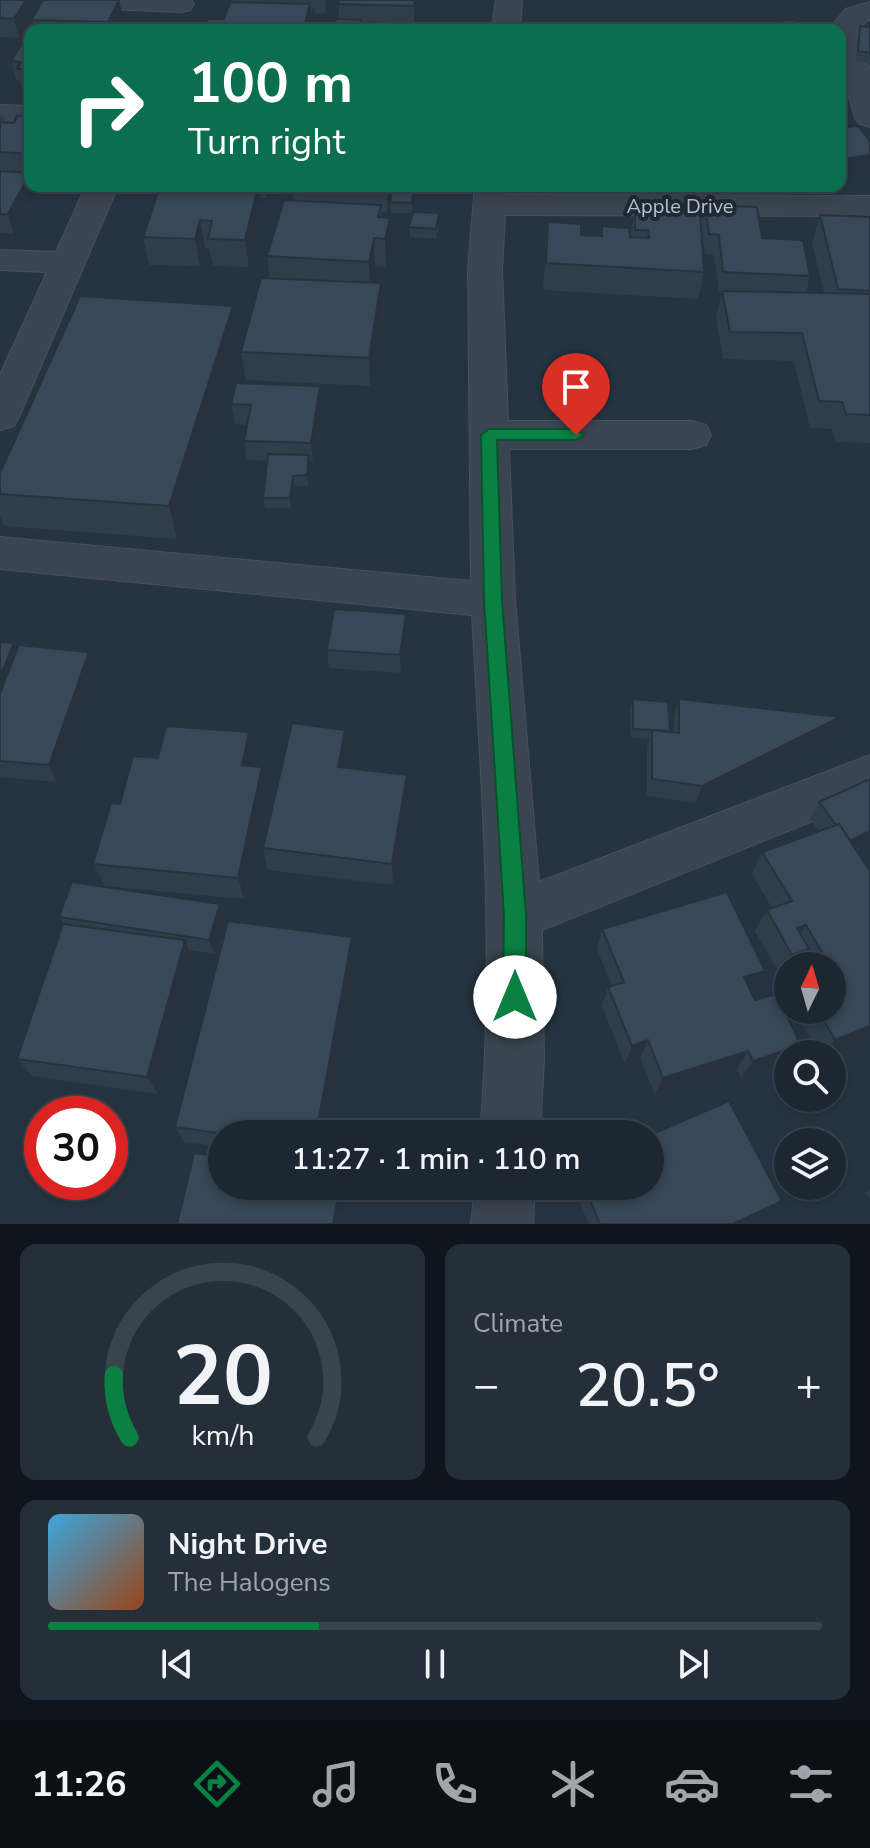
<!DOCTYPE html>
<html lang="en">
<head>
<meta charset="utf-8">
<style>
	body { margin:0; font-family:"Nunito Sans",sans-serif; background:#252f3a; color:#f1f3f6; height:100vh; display:flex; flex-direction:column; font-size:30px; white-space:nowrap }
	* { box-sizing:border-box; margin:0 }
	p { font-size:26px; color:#a0a5ac }
	.icon { flex:none; width:44px; height:44px; fill:none; stroke:currentColor; stroke-width:2; stroke-linecap:round; stroke-linejoin:round }
	.map { position:relative; height:1224px; overflow:hidden }
	.details { display:flex; flex-direction:column; gap:20px; padding:20px; background:#0f151c; flex:1 }
	.details>* { flex:none }
	.guide { position:absolute; left:24px; top:24px; width:822px; height:168px; border-radius:16px; box-shadow:0 4px 12px #0003,0 0 0 2px #3a444d; background:#0b6e4f; color:#fff; overflow:hidden }
	.needle { width:52px; rotate:5deg }
	.buttons { position:absolute; left:774px; top:952px; display:grid; gap:16px }
	.buttons a { display:grid; place-items:center; width:72px; height:72px; border-radius:50%; background:#1c2732; box-shadow:0 4px 12px #0003,0 0 0 2px #3a444d; font-size:40px }
	.speed { position:absolute; left:24px; top:1096px; display:flex; gap:16px; font-size:40px; font-weight:700; text-align:center }
	.speed>* { display:grid; place-content:center; width:104px; height:104px; border-radius:50%; background:#1c2732; box-shadow:0 4px 12px #0003,0 0 0 2px #3a444d; line-height:1 }
	.speed .limit { border:12px solid #d22; background:#fff; color:#111 }
	.pin { position:absolute; display:grid; place-items:center; width:68px; height:68px; color:#fff; margin:-82px -34px; border-radius:50% 50% 50% 0; rotate:-45deg; box-shadow:0 0 8px #0007 }
	.pin .icon { rotate:45deg }
	.me { position:absolute; width:88px; margin:-44px; rotate:0deg; stroke-linejoin:round; filter:drop-shadow(0 0 6px #0008) }
	.turn { display:flex; align-items:center; gap:28px; height:168px; padding:0 32px; font-size:36px }
	.turn .icon { width:104px; height:104px; stroke-width:2.5 }
	.turn b { display:block; font-size:56px; line-height:68px }
	.big { font-size:60px; font-weight:600; line-height:1.1 }
	.details .card { flex:1; display:flex; flex-direction:column; justify-content:center; gap:12px; min-width:0; padding:0 28px; border-radius:16px; background:#252f3a }
	.details .dial { align-items:center; gap:0 }
	.dial svg { height:208px; overflow:visible; fill:none; stroke:#3a444d; stroke-width:7; stroke-linecap:round; text-anchor:middle }
	.dial text { fill:#f1f3f6; stroke:none }
	.song { display:flex; align-items:center; gap:24px }
	.cover { width:96px; height:96px; border-radius:12px; background:linear-gradient(135deg,hsl(200 70% 55%),hsl(20 70% 35%)) }
	.played { height:8px; border-radius:4px; background:linear-gradient(90deg,#0b8043 35%,#3a444d 35%) }
	.keys { display:flex; justify-content:space-around; direction:ltr }
	.heat { display:flex; justify-content:space-between; align-items:center; font-size:44px; direction:ltr }
	.details .tiles { flex:1; display:grid; gap:20px; grid-template-columns:1fr 1fr }
	.card:last-child { grid-column:span 2 }
	.trip { position:absolute; left:208px; top:1120px; width:456px; height:80px; border-radius:40px; background:#1c2732; box-shadow:0 4px 12px #0003,0 0 0 2px #3a444d; font-weight:600; line-height:80px; text-align:center }
	.menu { display:flex; height:128px; justify-content:space-around; align-items:center; background:#0b1014; color:#a0a5ac }
	.menu .icon { width:56px; height:56px }
	.menu .current { color:#0b8043 }
	.menu b { font-size:36px; color:#f1f3f6 }
	.map>svg:first-child { display:block }
	.lines { fill:none; stroke-linecap:round; stroke-linejoin:round }
	.minor-casing { stroke:#47515e; stroke-width:2 }
	.minor { fill:#3a4551; fill-rule:evenodd }
	.wall { fill:#303e4c }
	.shaded-wall { fill:#27323e }
	.building { fill:#384858; stroke:#27323e; stroke-width:2 }
	.route { fill:#0b8043; stroke:#07532c; stroke-width:2 }
	.labels { text-anchor:middle; stroke-width:8; stroke-linejoin:round; paint-order:stroke }
	.far-street-label { font-size:20px; fill:#b7c0cb; stroke:#1f2a37 }
</style>
</head>
<body>
<div class="map">
<svg width="870" height="1224" viewBox="0 0 870 1224">
	<rect width="100%" height="100%" fill="#263442"/>
	<g class="lines">
		<g class="minor-casing">
			<g id="minor">
				<path d="M73,0H191L194,4L190,10L181,12L86,8L77,6Z"/>
				<path d="M496,0H522L520,30H492Z"/>
				<path d="M870,2V19L857,29L870,71V127L860,124L855,118L840,65V30L830,28L846,9Z"/>
				<path d="M0,105L30,106V124L0,123Z"/>
				<path d="M86,186H118L19,417L14,426L0,430V375L47,272L0,270V250L56,252Z"/>
				<path d="M475,186H507L506,195L870,196V216L505,215L502,269L508,421H692L706,425L711,435L706,445L692,449H509L515,600L539,882L870,755V798L542,930L544,1059L540,1134H480C495,960 482,789 472,615L0,569V537L471,581L468,269Z"/>
				<path d="M475,1186H535L533,1224H471Z"/>
			</g>
		</g>
		<use href="#minor" class="minor"/>
	</g>
	<g class="wall">
		<path d="M0,0H29L33,15L19,38L0,37Z"/>
		<path d="M119,0L123,19L118,30H34L31,20Z"/>
		<path d="M232,0H329L326,13H314L312,23V30H204L224,19L236,2L232,1Z"/>
		<path d="M339,0H418L414,25L362,24L339,19Z"/>
		<path d="M860,26L870,27V63L856,61L858,36Z"/>
		<path d="M30,37V88H22L20,81L16,80L11,61Z"/>
		<path d="M0,115H3L5,122L14,123L30,116V173L10,172L36,193L14,234L0,233Z"/>
		<path d="M154,186H269L266,198L260,197L262,210L249,267L213,266L209,248H205L200,266L149,265L143,237L158,194H156Z"/>
		<path d="M292,186H391L387,212H381V217L390,218L391,245L386,267L375,266L371,283H381L382,311L370,386L246,380L241,352L270,278L267,256L293,200Z"/>
		<path d="M415,195L412,213H391L390,202Z"/>
		<path d="M705,205L762,238L810,276L806,293H824L812,243L820,215L870,217V443L836,442L832,429L810,428L794,361L723,359L716,318L722,292H719L714,255L705,254L701,225Z"/>
		<path d="M635,209L704,272L698,299L543,290L548,222L581,235L601,236L602,226L631,237Z"/>
		<path d="M439,224L436,239L410,237L409,227Z"/>
		<path d="M239,339L177,539L4,526L0,516V473Z"/>
		<path d="M231,404L322,406L313,462H310L308,486H294L291,508H265L263,498L267,461L247,460L244,441L247,425L235,424Z"/>
		<path d="M406,614V632L401,673L329,668L327,650Z"/>
		<path d="M0,642L17,650L89,652L96,670L57,782L0,777Z"/>
		<path d="M633,699L669,732H674V717L679,699L840,717L831,735L696,803L647,796V747L650,739L631,738L630,709Z"/>
		<path d="M345,730L348,754L345,768L408,798L393,885L268,870L263,848Z"/>
		<path d="M254,757L252,766L267,791L244,899L105,886L93,864L120,804L158,758Z"/>
		<path d="M870,779V843L856,850L868,868L870,867V1037L829,1054H819L794,1010H832V966H805L802,960L797,966H788L780,975L755,931L767,910L772,908L752,874L762,852L819,831L810,819L819,802Z"/>
		<path d="M220,904L225,919L215,954L189,950L193,960L158,1094L32,1076L17,1059L63,924L59,917Z"/>
		<path d="M602,929L754,990L751,991L755,1000L801,1045L794,1054H788V1062L741,1078L737,1069L655,1094L640,1058L625,1064L602,1006L608,987L612,986L597,949Z"/>
		<path d="M352,937L355,957L323,1134H222V1147L184,1142L175,1127Z"/>
		<path d="M788,987V1000L784,993Z"/>
		<path d="M572,1186H650L769,1214L747,1224H589Z"/>
		<path d="M870,1190V1200L866,1193Z"/>
	</g>
	<g class="shaded-wall">
		<path d="M26,0H29L33,15L19,38L14,19Z"/>
		<path d="M119,0L123,19L118,30H109L108,22Z"/>
		<path d="M325,0H329L326,13Z"/>
		<path d="M415,0H418L414,25V6Z"/>
		<path d="M310,4L312,30H303Z"/>
		<path d="M314,6L315,15L312,23L311,13Z"/>
		<path d="M1,38L6,57L0,66V39Z"/>
		<path d="M870,155V174L840,178V159Z"/>
		<path d="M30,173V186H34L36,193L14,234L8,214Z"/>
		<path d="M258,186H259L262,210L249,267L245,240Z"/>
		<path d="M265,186H269L266,198Z"/>
		<path d="M388,186H391V192L387,212Z"/>
		<path d="M414,186L415,195L412,213V203Z"/>
		<path d="M390,218L391,245L386,267L385,239Z"/>
		<path d="M200,220L205,248L200,266L195,239Z"/>
		<path d="M374,238L375,266L370,289L369,262Z"/>
		<path d="M381,283L382,311L370,386L369,358Z"/>
		<path d="M233,306L239,339L177,539L169,506Z"/>
		<path d="M320,386L322,406L313,462L311,443Z"/>
		<path d="M309,455L310,465L308,486L307,475Z"/>
		<path d="M293,476L294,486L291,508L290,498Z"/>
		<path d="M406,614V632L401,673L400,655Z"/>
		<path d="M14,643L23,661L0,719V677Z"/>
		<path d="M89,652L96,670L57,782L49,765Z"/>
		<path d="M840,717L831,735L696,803L702,786Z"/>
		<path d="M345,730L348,754L341,791L338,767Z"/>
		<path d="M249,732L254,757L248,789L242,765Z"/>
		<path d="M262,767L267,791L244,899L238,878Z"/>
		<path d="M407,775L408,798L393,885L392,864Z"/>
		<path d="M0,813L4,819L0,829Z"/>
		<path d="M870,831V843L839,857L848,841Z"/>
		<path d="M220,904L225,919L215,954L209,940Z"/>
		<path d="M806,925L793,945L797,928Z"/>
		<path d="M352,937L355,957L323,1134H316Z"/>
		<path d="M185,940L193,960L158,1094L147,1077Z"/>
		<path d="M809,949L797,966H788V972L780,975L792,955Z"/>
		<path d="M765,971L754,990L734,996L744,977Z"/>
		<path d="M870,1026V1037L829,1054H823L835,1040Z"/>
		<path d="M648,1040L640,1058L625,1064L632,1046Z"/>
		<path d="M801,1045L794,1054H788V1062L741,1078L753,1061Z"/>
		<path d="M748,1051L737,1069L655,1094L663,1078Z"/>
		<path d="M340,1186H345L346,1187L339,1224H333Z"/>
		<path d="M782,1201L769,1214L747,1224H733Z"/>
	</g>
	<g class="building">
		<path d="M0,0H26L14,19L0,18Z"/>
		<path d="M43,0H119L108,22L31,20Z"/>
		<path d="M339,0H415L414,6L338,4Z"/>
		<path d="M230,2L310,4L303,30H204L208,19H224Z"/>
		<path d="M336,19L361,20L359,30H333Z"/>
		<path d="M795,20L802,30H736L732,23Z"/>
		<path d="M368,22L411,24L410,30H366Z"/>
		<path d="M860,26L870,27V53L858,51Z"/>
		<path d="M26,37H30V69H17L21,62L11,61Z"/>
		<path d="M840,107L850,125H840Z"/>
		<path d="M17,116H30V154L0,152V122L14,123Z"/>
		<path d="M858,126L870,141V155L840,159V128Z"/>
		<path d="M0,171L30,173L8,214H0Z"/>
		<path d="M160,186H190L189,190H205L206,186H258L245,240L208,239L212,221L200,220L195,239L143,237Z"/>
		<path d="M292,186H388L387,192L291,188Z"/>
		<path d="M393,186H414L412,203L390,202Z"/>
		<path d="M284,200L381,205L378,217L390,218L385,239L374,238L369,262L267,256Z"/>
		<path d="M705,205L757,207L762,238L803,240L810,276L723,272L719,235L709,234Z"/>
		<path d="M635,209L700,212L704,272L546,263L548,222L581,224V235L602,236V226L629,228L630,237L649,238L648,230H635Z"/>
		<path d="M413,212L439,213L436,229L409,227Z"/>
		<path d="M820,215L870,217V291L838,289Z"/>
		<path d="M261,278L381,283L369,358L241,352Z"/>
		<path d="M722,291L870,294V415L846,414L842,402L819,401L802,333L730,332Z"/>
		<path d="M80,296L233,306L169,506L0,494V473Z"/>
		<path d="M236,383L320,386L311,443L244,441L251,405L231,404Z"/>
		<path d="M268,454L309,455L307,475L293,476L290,498H263Z"/>
		<path d="M334,609L406,614L400,655L327,650Z"/>
		<path d="M0,642L14,643L0,677Z"/>
		<path d="M19,645L89,652L49,765L0,761V693Z"/>
		<path d="M633,699L668,702L670,731L633,729Z"/>
		<path d="M679,699L840,717L702,786L652,779V730L679,733Z"/>
		<path d="M292,723L345,730L338,767L407,775L392,864L263,848Z"/>
		<path d="M166,726L249,732L242,765L262,767L238,878L93,864L111,803L120,804L133,756L158,758Z"/>
		<path d="M870,779V831L850,841L839,824L836,825L819,802Z"/>
		<path d="M839,824L868,868L870,867V1026L835,1040L818,1010H832V966H815L827,961L806,925L797,928L809,949L792,955L767,910L792,901L762,852Z"/>
		<path d="M72,882L220,904L209,940L59,917Z"/>
		<path d="M727,892L765,971L744,977L755,1000L776,994L801,1045L753,1061L748,1051L663,1078L648,1040L632,1046L608,987L624,982L602,929Z"/>
		<path d="M228,921L352,937L316,1134H225L175,1127Z"/>
		<path d="M63,924L185,940L147,1077L17,1059Z"/>
		<path d="M729,1101L782,1201L733,1224H600L584,1186H650V1135Z"/>
		<path d="M194,1153L222,1157V1186H340L333,1224H177Z"/>
	</g>
	<path class="route" d="M489,429H576L584,435L576,440H497L502,600L526,916V997L523,1005L515,1008L507,1005L503,997L504,916L484,600L481,435Z"/>
	<g class="labels">
		<g class="far-street-label">
			<text x="680" y="213">Apple Drive</text>
		</g>
	</g>
</svg>
<div class="buttons">
<a><svg class="needle" viewBox="-14 -14 28 28"><path d="M0-13l5 13h-10z" fill="#e53935"/><path d="M0 13l5-13h-10z" fill="#a0a5ac"/></svg></a>
<a><svg class="icon" aria-label="search" viewBox="0 0 24 24"><circle cx="10" cy="10" r="6"/><path d="M15 15l6 6"/></svg></a>
<a><svg class="icon" aria-label="layers" viewBox="0 0 24 24"><path d="M12 4l9 5-9 5-9-5zM3 14l9 5 9-5"/></svg></a>
</div>
<div class="speed"><div class="limit">30</div></div>
<div class="pin" style="left:576px;top:435px;background:#d93025"><svg class="icon" aria-label="arrive" viewBox="0 0 24 24"><path d="M6 21V4h12l-3 4 3 4H6"/></svg></div>
<svg class="me" style="left:515px;top:997px" viewBox="-20 -20 40 40"><circle r="19" fill="#fff"/><path d="M0-13L10 11 0 6-10 11z" fill="#0b8043"/></svg>
<div class="trip">11:27 · 1 min · 110 m</div>
<div class="guide">
<div class="turn"><svg class="icon" aria-label="right" viewBox="0 0 24 24"><path d="M7 20v-9h11M14 6l5 5-5 5"/></svg><div><b>100 m</b>Turn right</div></div>
</div>
</div>
<section class="details">
<div class="tiles">
<div class="card dial"><svg viewBox="0 0 100 80">
<path d="M14 69A42 42 0 1 1 86 69"/>
<path d="M14 69A42 42 0 0 1 8 45" stroke="#0b8043"/>
<text x="50" y="56" font-size="32" font-weight="700">20</text>
<text x="50" y="72" font-size="11">km/h</text>
</svg></div>
<div class="card"><p>Climate</p>
<div class="heat"><a>−</a><b class="big">20.5°</b><a>+</a></div>
</div>
<div class="card">
<div class="song"><i class="cover"></i><div><b>Night Drive</b><p>The Halogens</p></div></div>
<div class="played"></div>
<div class="keys"><svg class="icon" aria-label="previous" viewBox="0 0 24 24"><path d="M18 5L8 12l10 7zM5 5v14"/></svg><svg class="icon" aria-label="pause" viewBox="0 0 24 24"><path d="M8 5v14M16 5v14"/></svg><svg class="icon" aria-label="next" viewBox="0 0 24 24"><path d="M6 5l10 7-10 7zM19 5v14"/></svg></div>
</div>
</div>
</section>
<nav class="menu">
<b>11:26</b>
<svg class="icon current" aria-label="directions" viewBox="0 0 24 24"><path d="M12 3l9 9-9 9-9-9zM9 14v-3h6M13 9l2 2-2 2"/></svg>
<svg class="icon" aria-label="music" viewBox="0 0 24 24"><path d="M9 18V5l10-2v13"/><circle cx="6" cy="18" r="3"/><circle cx="16" cy="16" r="3"/></svg>
<svg class="icon" aria-label="phone" viewBox="0 0 24 24"><path d="M5 4h4l2 5-3 2q2 4 5 5l2-3 5 2v4C11 20 4 13 5 4z"/></svg>
<svg class="icon" aria-label="climate" viewBox="0 0 24 24"><path d="M12 3v18M4 7l16 10M4 17L20 7"/></svg>
<svg class="icon" aria-label="car" viewBox="0 0 24 24"><path d="M5 17H2v-5l4-1 3-4h7l3 4 3 1v5h-3M9 17h6M6 11h13"/><circle cx="7" cy="17" r="2"/><circle cx="17" cy="17" r="2"/></svg>
<svg class="icon" aria-label="filters" viewBox="0 0 24 24"><path d="M4 7h16M4 17h16"/><circle cx="9" cy="7" r="2"/><circle cx="15" cy="17" r="2"/></svg>
</nav>
</body>
</html>
